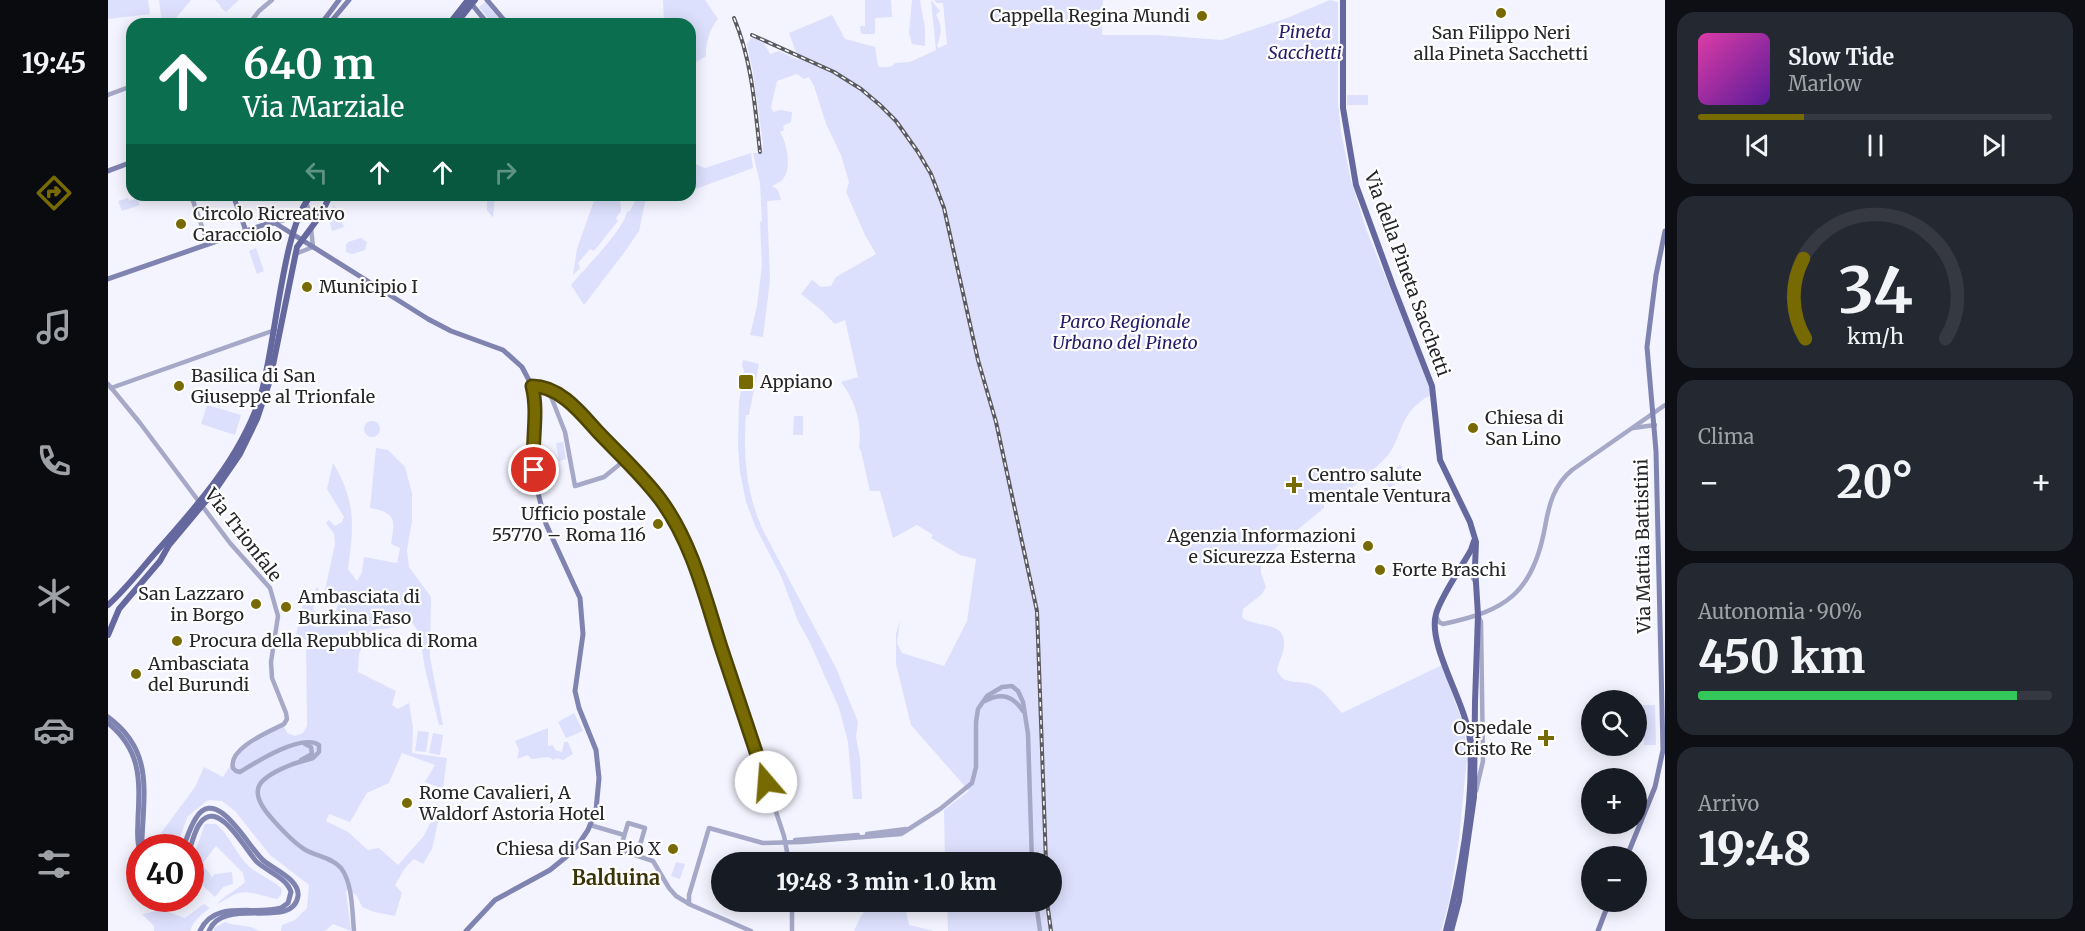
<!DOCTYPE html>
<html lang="it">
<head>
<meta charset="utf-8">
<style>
	body { margin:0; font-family:Merriweather,serif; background:#242831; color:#f1f3f6; height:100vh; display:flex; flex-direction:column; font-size:22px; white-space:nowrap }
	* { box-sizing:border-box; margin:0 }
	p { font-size:20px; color:#9ea1a6 }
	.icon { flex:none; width:33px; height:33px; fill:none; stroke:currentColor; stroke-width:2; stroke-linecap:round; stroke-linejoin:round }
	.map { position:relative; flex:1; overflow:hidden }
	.sheet { display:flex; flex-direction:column; gap:12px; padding:12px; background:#0d0f14; width:420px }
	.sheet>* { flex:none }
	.guide { position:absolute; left:18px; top:18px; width:570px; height:183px; border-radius:18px; box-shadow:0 3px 15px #0003; background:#0b6e4f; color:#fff; overflow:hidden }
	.controls { position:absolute; left:1473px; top:690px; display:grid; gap:12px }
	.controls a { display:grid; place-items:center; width:66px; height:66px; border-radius:50%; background:#171b24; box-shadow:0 3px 15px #0003; font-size:30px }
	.speed { position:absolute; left:18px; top:834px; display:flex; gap:12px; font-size:30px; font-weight:700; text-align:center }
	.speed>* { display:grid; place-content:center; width:78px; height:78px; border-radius:50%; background:#171b24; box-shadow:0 3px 15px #0003; line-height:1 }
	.speed .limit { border:9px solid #d22; background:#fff; color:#111 }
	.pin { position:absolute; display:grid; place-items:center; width:51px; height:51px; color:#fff; margin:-26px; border:3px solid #fff; border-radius:50%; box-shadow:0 2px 6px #0007 }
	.me { position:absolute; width:66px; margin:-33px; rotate:342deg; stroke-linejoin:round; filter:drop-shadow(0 0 4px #0008) }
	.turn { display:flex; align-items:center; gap:21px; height:126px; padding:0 18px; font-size:27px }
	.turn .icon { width:78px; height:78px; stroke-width:2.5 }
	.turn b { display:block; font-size:42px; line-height:51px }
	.lanes { display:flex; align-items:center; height:57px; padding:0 18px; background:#0003; justify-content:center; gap:30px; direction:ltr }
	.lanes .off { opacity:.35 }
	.big { font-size:45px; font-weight:800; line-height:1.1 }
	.sheet .widget { flex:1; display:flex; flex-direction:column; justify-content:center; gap:9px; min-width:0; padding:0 21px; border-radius:18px; background:#242831 }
	.sheet .dial { align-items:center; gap:0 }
	.dial svg { height:156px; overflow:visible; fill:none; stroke:#363941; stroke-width:7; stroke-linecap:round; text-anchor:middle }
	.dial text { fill:#f1f3f6; stroke:none }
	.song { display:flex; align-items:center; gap:18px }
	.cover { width:72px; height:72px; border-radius:9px; background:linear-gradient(135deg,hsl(320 70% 55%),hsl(270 70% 35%)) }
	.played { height:6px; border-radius:3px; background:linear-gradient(90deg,#786a02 30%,#363941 30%) }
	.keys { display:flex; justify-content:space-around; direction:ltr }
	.heat { display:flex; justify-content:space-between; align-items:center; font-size:33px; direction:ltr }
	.charge { height:9px; border-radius:4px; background:linear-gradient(90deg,#34c759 90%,#363941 0) }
	.trip { position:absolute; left:603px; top:852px; width:351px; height:60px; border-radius:30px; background:#171b24; box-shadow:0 3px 15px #0003; font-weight:800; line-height:60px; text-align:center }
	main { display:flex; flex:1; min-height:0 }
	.menu { display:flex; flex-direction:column; width:108px; justify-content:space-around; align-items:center; background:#090b0e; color:#9ea1a6 }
	.menu .icon { width:42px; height:42px }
	.menu .current { color:#786a02 }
	.menu b { font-size:27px; color:#f1f3f6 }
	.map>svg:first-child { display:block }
	.green { fill:#dce0fc }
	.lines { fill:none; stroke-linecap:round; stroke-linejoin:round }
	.tertiary { stroke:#a5a8c7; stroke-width:4.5 }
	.secondary { stroke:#7f83b0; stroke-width:5 }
	.primary { stroke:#65689e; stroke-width:6 }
	.rail-casing { stroke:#5a5a60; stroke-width:4 }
	.rail { stroke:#fff; stroke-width:1.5; stroke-dasharray:4.5; stroke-linecap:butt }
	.route-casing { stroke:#4e4501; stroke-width:15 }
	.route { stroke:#786a02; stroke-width:10 }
	.poi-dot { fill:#786a02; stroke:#fff; stroke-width:2 }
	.labels { text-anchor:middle; stroke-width:4.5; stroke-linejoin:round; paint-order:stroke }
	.poi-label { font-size:18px; fill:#26262a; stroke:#fff; text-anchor:start }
	.park-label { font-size:18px; font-style:italic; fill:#251b6a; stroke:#fff }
	.street-label { font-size:18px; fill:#26262a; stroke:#fff }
	.neighbourhood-label { font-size:20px; font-weight:bold; fill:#3a3408; stroke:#fff }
</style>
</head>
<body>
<main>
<nav class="menu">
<b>19:45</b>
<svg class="icon current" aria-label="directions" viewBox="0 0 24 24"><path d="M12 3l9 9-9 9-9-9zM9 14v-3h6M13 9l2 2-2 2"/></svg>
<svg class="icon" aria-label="music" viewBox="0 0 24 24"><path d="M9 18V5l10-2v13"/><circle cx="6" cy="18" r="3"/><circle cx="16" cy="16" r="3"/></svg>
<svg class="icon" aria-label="phone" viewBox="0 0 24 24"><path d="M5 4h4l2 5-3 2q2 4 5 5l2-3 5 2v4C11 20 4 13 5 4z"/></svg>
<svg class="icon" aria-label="climate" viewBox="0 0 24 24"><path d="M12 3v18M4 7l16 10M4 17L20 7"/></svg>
<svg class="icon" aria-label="car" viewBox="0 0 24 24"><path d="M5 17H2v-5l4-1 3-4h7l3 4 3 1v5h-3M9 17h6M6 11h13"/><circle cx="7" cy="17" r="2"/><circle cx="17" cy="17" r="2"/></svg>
<svg class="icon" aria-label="filters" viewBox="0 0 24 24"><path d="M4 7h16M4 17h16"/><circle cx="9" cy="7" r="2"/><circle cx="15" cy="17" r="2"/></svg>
</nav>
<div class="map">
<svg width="1557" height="931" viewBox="0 0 1557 931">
	<rect width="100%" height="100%" fill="#f3f4ff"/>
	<g class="green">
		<path d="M0,0H40L42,14L0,19Z"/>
		<path d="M51,0H83L63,24H54Z"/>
		<path d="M107,0H131L118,12L113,8L112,5Z"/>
		<path d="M555,0H597L610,19C602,28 597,44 598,56L582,66V24H556Z"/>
		<path d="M757,0H783L784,17L767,18V34H753L752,26H757Z"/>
		<path d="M804,0H812L817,28V46L804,44L801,33Z"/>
		<path d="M823,0L832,11L828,15C835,26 833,35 829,46L831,48L839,44L835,3H828L827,0H995L994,35H1048L1114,40L1179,18L1222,0L1230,2V103L1233,132L1243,181L1258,229L1321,385L1323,396C1317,397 1316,399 1311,403C1293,416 1293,437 1281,454C1274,463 1236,496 1225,501C1222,502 1219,502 1216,502V508L1153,560V573L1158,587L1154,594L1135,609L1134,617C1144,628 1176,620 1176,642C1177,651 1171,661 1169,670C1176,688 1192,678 1207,686C1217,691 1226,705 1234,713L1334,665L1356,727L1359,758L1351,839L1341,902L1333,931H840L839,902H944V862H837L836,810L861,791L803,725L788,664V634L792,620L789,643L794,653L836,666L859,621L868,559L852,555L823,538L825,535L809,525L785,538L772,491H762L753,451L751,448C754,423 748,402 733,382L750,377L737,320L727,324L712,309L693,294L704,280L713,287L723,286L728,277L768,254L757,235L738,192L741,182L733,155L718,124L706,86L701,77L696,79L689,74L669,81L663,107L665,112L672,110L684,112L683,122L675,126L676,130L672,132C679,143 685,171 673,181C670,183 667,184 664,186L670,190L673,200L659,201L662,280L655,337L642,335L649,306L654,266L652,222L654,221L652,183L645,153H654L655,144L645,72L639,44L644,37L656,43L662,54L671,51L691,60L681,33L724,15L737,39L767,47L770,66C775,68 784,68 787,63L802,62L828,50Z"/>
		<path d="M377,2L393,21L389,24H385L371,7Z"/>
		<rect x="1239" y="95" width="21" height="10"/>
		<path d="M643,153L645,168L582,191V162L597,168Z"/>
		<path d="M379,195H387L385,218L379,210Z"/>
		<path d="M488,195H512L513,211L508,218L510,221L486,251L482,249L470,263L472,268L465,275L469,249Z"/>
		<path d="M531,195H556L555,199L538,198L531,231L518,250L476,305L463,285C476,269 517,229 519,211L521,212Z"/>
		<path d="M20,198L21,201L29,198L32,205L14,211L10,201Z"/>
		<path d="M225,205L229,209L236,227L224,231L221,219Z"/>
		<path d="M253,238L259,242L257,250L244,254L238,252V245L240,242Z"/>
		<path d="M148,248L156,271L149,274L141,251Z"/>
		<path d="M635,360L651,364L641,415H638C635,455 638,495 656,532L728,668L750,722L748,737L752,758L754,799H745L740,742L731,708L702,643L690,621L673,576L648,528L638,502L632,472L630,446L631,402L636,371L634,366Z"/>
		<path d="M99,405L133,415L127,435L93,424Z"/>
		<path d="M686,416H695V435H685Z"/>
		<circle cx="264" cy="429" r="8"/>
		<path d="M455,442L458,459L451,461L448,443Z"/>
		<path d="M268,448L280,450L297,467L304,493V521L299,550L301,567L323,597L322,657L335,725H331L317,669L311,632L302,620L279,629H269L259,636L251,654L250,672L288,691L284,705L290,709L301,703L305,728L304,753L339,758L335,789L317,782L327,765L294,753L281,783L259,793L242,822L221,814L218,821L240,832L260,850L271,848L290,865L315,837L329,810L333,809L324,849L315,864L306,859L297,868L287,885L294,893L287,916L266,912L254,907L249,896L240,889L238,892L243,931L225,924L217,931H173L174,925L187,920L199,908L201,885L162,855L127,811L114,801L100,800L80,816L68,847H45L44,845L87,787L96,767L115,777L126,760L138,747L176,726L179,733L187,736L195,733L199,726L198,640L188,635L196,599H202L209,587L211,591L205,609L209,613L207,627H212L218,619H225L232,599L217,590L227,544L226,534L218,523L221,520L227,526L234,522L236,517L219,489L225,463C248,501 246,526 240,569L249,581L254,572L256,557L289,563L292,548L283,544C287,520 289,513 262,508Z"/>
		<path d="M1292,465L1299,474L1282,488L1275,479Z"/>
		<path d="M1535,705H1547L1548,745H1536Z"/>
		<path d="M466,713L475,731L458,738L450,722Z"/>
		<path d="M440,728V746L445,745L447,750L454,752L456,742H460L465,754L455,760L449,758L445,760L441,757L423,759L420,755L409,759L411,750L407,741Z"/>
		<path d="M310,731L321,732L318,752L307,751Z"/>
		<path d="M325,733L335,735L332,755L321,753Z"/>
		<path d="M97,824H108C121,835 126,849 136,861C146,874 163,878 174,889L173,895L169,899C156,897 144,890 131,893C125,894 116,901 109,904C118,894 128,891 137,882L135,873L108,846L94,864L104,877L107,874L124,872L125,884L115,887L107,897L95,886L89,890L83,891V863Z"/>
		<path d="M568,862L577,864L572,879L563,876Z"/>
		<path d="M764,902C780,901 784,909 798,912L801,925L826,931H746L753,916Z"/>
		<path d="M96,904L102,908C94,914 85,921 82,931H46V926L34,914L54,910L77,918Z"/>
		<path d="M117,922C128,927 138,923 151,931H106V928Z"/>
	</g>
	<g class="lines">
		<g class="tertiary">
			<path d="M141,24L151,11L164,0"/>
			<path d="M0,95L24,86"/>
			<path d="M83,195L100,244"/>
			<path d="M199,204L201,213L212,215"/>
			<path d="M167,223L191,215"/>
			<path d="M187,254L205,247L203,228"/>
			<path d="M0,384L32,423L122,543L162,588L170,616L163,662L164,678L178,713L179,719L176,724C161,732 120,748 125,768L128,771L132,772C148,762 194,733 211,745V752L205,758L185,764"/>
			<path d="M424,386C451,386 473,413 490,431C516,458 545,485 564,518C589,562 601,611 617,658C636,717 656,776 676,836L681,862"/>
			<path d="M3,388L167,330"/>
			<path d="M440,389L457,432L467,486L496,477L517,460"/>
			<path d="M1525,428L1547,425"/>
			<path d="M1348,577L1358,572L1363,574L1366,580"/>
			<path d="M1329,618L1331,622L1335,624C1398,611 1425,593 1437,527C1441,504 1446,485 1464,470L1557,405"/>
			<path d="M877,701C894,692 905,696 915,711"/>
			<path d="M193,760L204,754L203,747L197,744"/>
			<path d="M185,764C150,778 136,789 166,821C175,831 185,842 196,849C207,856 225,858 233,868C245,884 244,912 246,931"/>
			<path d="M1368,791L1375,761L1373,622L1370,615"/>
			<path d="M482,825L516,835"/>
			<path d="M759,834L798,829"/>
			<path d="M687,840L750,835"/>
			<path d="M529,855L537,828L520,823L512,850L545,861L561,888L568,896L583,905L643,931"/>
			<path d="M928,902L932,931"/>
			<path d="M581,904V895L601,828L655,843L694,842L793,834L832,809L864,783L868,767V722L870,709L879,696L894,687L904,686L910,691L915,702L920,734L924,862"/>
			<path d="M684,931V902"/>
		</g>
		<g class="secondary">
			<path d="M379,0L396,20L392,24"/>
			<path d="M362,2L380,24"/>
			<path d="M213,24L231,0"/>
			<path d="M221,24L241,0"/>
			<path d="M0,171L24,162"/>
			<path d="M125,195L138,231"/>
			<path d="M0,279L158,224L167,223L320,319L343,331L395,350L414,367L424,386L427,408L425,455L428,485L438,524L472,598L475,634L467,691L471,708L488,750L491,778L488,810L480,830L470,845L458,857L442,870L387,900L358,931"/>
			<path d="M0,717C45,750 36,790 34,839L36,848"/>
			<path d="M0,723C33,750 32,779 30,818C30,829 28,840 32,851"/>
			<path d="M75,848C79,838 82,827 88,818C109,784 141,849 156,861C167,870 192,880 190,896C185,931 115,895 101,931"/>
			<path d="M82,848C85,840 87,829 93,822C111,799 138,851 149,862C160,872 179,878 183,892L180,903L173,908C146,916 106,899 92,931"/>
			<path d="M1519,856L1547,787L1555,750L1548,451L1539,347L1548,275L1557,231"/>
			<path d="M1490,931L1501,902"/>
		</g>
		<g class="primary">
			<path d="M1235,0V108L1248,185L1285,286L1324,386L1332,460L1362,522L1368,542L1367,567L1370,615L1367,702L1366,797L1351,901L1343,931"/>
			<path d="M341,24L360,0"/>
			<path d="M348,24L367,0"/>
			<path d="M0,605C18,589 33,569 49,551C89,506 131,459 151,401C167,355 174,222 204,195"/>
			<path d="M0,635L11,609L52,561L61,545L108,489L132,454L149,419L162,380L189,247L214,213L222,195"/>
			<path d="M1338,931C1353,872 1366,802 1362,741C1359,704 1319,646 1328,614C1332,598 1354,566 1363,550L1366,541"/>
		</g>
		<g class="rail-casing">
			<g id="rail">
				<path d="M626,18C644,61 647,107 652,152"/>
				<path d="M644,35L726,72L753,89L772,105L788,121L810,152L823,174L836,208L870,360L888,422L929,611L938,862"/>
				<path d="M939,902L943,931"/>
			</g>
		</g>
		<use href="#rail" class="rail"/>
	</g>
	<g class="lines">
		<g class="route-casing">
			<path id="route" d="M426,470C423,442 431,413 424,386C452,386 473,413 490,432C511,454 534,475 552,499C584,542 597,597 613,647C628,692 643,737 658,782"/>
		</g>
		<use href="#route" class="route"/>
	</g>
	<g class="poi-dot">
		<circle cx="1393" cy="13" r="6"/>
		<circle cx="1094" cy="16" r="6"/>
		<circle cx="73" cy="224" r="6"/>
		<circle cx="199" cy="287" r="6"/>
		<rect x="630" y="374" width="16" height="16" rx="3"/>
		<circle cx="71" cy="386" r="6"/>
		<circle cx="1365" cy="428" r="6"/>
		<path d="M1183 476h6v6h6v6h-6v6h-6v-6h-6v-6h6z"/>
		<circle cx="550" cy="524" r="6"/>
		<circle cx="1260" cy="546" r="6"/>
		<circle cx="1272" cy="570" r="6"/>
		<circle cx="148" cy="604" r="6"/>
		<circle cx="178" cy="607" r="6"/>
		<circle cx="69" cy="641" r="6"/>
		<circle cx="28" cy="674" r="6"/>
		<path d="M1435 729h6v6h6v6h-6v6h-6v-6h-6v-6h6z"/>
		<circle cx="299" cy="803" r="6"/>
		<circle cx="565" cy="849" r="6"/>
	</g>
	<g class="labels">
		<g class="poi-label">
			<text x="1082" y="22" text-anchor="end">Cappella Regina Mundi</text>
			<text x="1393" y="39" text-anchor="middle">San Filippo Neri<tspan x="1393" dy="21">alla Pineta Sacchetti</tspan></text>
			<text x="85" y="220">Circolo Ricreativo<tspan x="85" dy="21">Caracciolo</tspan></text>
			<text x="211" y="293">Municipio I</text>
			<text x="83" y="382">Basilica di San<tspan x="83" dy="21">Giuseppe al Trionfale</tspan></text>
			<text x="652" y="388">Appiano</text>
			<text x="1377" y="424">Chiesa di<tspan x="1377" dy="21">San Lino</tspan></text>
			<text x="1200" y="481">Centro salute<tspan x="1200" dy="21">mentale Ventura</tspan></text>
			<text x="538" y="520" text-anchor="end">Ufficio postale<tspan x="538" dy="21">55770 – Roma 116</tspan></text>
			<text x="1248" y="542" text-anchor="end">Agenzia Informazioni<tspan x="1248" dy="21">e Sicurezza Esterna</tspan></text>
			<text x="1284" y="576">Forte Braschi</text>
			<text x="136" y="600" text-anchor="end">San Lazzaro<tspan x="136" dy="21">in Borgo</tspan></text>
			<text x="190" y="603">Ambasciata di<tspan x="190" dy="21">Burkina Faso</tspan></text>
			<text x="81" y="647">Procura della Repubblica di Roma</text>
			<text x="40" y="670">Ambasciata<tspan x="40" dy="21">del Burundi</tspan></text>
			<text x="1424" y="734" text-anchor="end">Ospedale<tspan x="1424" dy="21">Cristo Re</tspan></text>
			<text x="311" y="799">Rome Cavalieri, A<tspan x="311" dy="21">Waldorf Astoria Hotel</tspan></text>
			<text x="553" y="855" text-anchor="end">Chiesa di San Pio X</text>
		</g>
		<g class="park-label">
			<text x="1197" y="38">Pineta<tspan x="1197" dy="21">Sacchetti</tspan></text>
			<text x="1017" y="328">Parco Regionale<tspan x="1017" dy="21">Urbano del Pineto</tspan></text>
		</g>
		<g class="street-label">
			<text transform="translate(1299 274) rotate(70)" y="6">Via della Pineta Sacchetti</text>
			<text transform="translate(135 535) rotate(52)" y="6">Via Trionfale</text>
			<text transform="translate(1535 546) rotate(-91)" y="6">Via Mattia Battistini</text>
		</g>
		<g class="neighbourhood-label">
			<text x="508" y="885">Balduina</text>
		</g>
	</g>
</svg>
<div class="controls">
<a><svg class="icon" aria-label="search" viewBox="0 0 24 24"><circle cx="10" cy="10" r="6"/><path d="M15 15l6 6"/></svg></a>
<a>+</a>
<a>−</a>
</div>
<div class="speed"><div class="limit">40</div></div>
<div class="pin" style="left:426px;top:470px;background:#d93025"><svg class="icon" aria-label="arrive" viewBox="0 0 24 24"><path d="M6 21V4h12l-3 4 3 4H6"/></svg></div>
<svg class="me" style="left:658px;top:782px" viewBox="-20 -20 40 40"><circle r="19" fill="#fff"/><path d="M0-13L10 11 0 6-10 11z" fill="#786a02"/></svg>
<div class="trip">19:48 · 3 min · 1.0 km</div>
<div class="guide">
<div class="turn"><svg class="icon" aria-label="ahead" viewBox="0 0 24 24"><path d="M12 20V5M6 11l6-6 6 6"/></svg><div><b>640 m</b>Via Marziale</div></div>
<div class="lanes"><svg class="icon off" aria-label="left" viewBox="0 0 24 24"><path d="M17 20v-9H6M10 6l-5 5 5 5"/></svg><svg class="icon" aria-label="ahead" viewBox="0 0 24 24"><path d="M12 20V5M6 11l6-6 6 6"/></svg><svg class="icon" aria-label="ahead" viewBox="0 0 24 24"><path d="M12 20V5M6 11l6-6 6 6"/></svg><svg class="icon off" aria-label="right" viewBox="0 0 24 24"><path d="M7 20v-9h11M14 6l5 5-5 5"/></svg></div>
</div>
</div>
<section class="sheet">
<div class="widget">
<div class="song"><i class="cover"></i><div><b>Slow Tide</b><p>Marlow</p></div></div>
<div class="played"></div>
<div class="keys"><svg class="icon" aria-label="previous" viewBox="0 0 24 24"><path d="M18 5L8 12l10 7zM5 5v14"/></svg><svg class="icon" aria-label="pause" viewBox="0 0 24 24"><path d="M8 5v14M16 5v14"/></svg><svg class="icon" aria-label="next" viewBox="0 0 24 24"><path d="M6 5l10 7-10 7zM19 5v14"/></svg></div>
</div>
<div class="widget dial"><svg viewBox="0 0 100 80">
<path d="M14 69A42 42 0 1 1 86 69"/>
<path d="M14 69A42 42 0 0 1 13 28" stroke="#786a02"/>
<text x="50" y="56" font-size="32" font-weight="700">34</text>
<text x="50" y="72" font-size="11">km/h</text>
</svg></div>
<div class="widget"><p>Clima</p>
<div class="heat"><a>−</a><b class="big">20°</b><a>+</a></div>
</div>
<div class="widget"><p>Autonomia · 90%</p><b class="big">450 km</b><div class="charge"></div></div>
<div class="widget"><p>Arrivo</p><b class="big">19:48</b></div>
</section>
</main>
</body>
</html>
